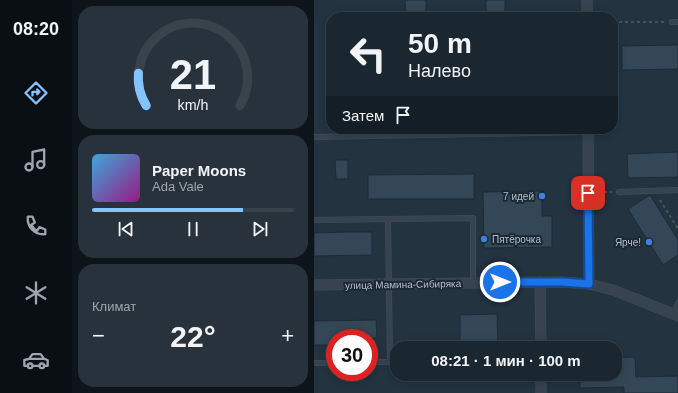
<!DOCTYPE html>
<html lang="ru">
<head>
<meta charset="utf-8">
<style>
	body { margin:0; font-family:Arial,sans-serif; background:#27323c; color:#f1f3f6; height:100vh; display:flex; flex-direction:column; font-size:15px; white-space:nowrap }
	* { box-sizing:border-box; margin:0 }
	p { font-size:13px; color:#9fa5ab }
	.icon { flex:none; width:22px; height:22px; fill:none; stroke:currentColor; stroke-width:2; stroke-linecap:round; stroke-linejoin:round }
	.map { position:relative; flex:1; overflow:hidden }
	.drawer { display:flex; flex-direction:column; gap:6px; padding:6px; background:#0e151a; width:242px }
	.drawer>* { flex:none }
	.top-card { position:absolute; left:12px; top:12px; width:292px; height:122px; border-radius:16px; box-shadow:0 2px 10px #0003,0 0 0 1px #38434c; background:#1a2630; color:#f1f3f6; overflow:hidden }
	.speed { position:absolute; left:12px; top:329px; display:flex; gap:8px; font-size:20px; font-weight:700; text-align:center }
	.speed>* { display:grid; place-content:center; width:52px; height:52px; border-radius:50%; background:#1a2630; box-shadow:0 2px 10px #0003,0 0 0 1px #38434c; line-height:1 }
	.speed .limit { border:6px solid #d22; background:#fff; color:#111 }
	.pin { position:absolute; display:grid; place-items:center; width:34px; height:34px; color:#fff; margin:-17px; border-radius:8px; box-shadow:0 2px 6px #0006 }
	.me { position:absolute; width:44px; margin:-22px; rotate:90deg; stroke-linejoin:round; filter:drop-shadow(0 0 3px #0008) }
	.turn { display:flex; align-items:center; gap:14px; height:84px; padding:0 16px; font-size:18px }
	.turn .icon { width:52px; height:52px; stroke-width:2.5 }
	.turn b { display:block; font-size:28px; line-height:34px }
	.then { display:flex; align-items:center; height:38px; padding:0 16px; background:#0003; gap:8px; font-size:15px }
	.big { font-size:30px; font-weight:600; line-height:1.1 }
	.drawer .widget { flex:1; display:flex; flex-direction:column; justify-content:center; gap:6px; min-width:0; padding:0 14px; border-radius:16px; background:#27323c }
	.drawer .dial { align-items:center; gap:0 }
	.dial svg { height:104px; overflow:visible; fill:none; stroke:#38434c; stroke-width:7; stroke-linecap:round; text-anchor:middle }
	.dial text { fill:#f1f3f6; stroke:none }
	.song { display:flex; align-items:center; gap:12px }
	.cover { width:48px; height:48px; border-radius:6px; background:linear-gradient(135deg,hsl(200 70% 55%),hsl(310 70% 35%)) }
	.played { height:4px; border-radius:2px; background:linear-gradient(90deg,#83c3ff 75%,#38434c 75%) }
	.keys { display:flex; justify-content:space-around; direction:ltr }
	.heat { display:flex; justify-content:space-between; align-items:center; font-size:22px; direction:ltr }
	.trip { position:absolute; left:76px; top:341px; width:232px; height:40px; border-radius:16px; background:#1a2630; box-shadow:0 2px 10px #0003,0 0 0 1px #38434c; font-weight:600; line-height:40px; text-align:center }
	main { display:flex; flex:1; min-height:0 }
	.tabs { display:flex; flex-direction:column; width:72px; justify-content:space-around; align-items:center; background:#0a0f13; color:#9fa5ab }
	.tabs .icon { width:28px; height:28px }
	.tabs .current { color:#83c3ff }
	.tabs b { font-size:18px; color:#f1f3f6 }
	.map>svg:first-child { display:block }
	.building { fill:#344756; stroke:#1e2b37 }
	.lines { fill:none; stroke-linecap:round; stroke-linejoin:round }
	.service-casing { stroke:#43505c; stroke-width:6 }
	.minor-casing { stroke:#43505c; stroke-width:11 }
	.path { stroke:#3e5957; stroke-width:2; stroke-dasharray:3 3; stroke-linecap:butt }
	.service { stroke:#374450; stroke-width:5 }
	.minor { stroke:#374450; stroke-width:10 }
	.route-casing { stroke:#114b97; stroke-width:10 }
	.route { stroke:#1a73e8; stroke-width:7 }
	.shop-dot { fill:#3f7fe0; stroke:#1c2935; stroke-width:1.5 }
	.labels { text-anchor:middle; stroke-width:4; stroke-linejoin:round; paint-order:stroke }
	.poi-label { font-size:10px; fill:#b3bfca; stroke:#1c2935; text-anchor:end }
	.street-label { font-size:10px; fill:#b3bfca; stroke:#1c2935 }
</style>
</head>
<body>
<main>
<nav class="tabs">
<b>08:20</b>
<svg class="icon current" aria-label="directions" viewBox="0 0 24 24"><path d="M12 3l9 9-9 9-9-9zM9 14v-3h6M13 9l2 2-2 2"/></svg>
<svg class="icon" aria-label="music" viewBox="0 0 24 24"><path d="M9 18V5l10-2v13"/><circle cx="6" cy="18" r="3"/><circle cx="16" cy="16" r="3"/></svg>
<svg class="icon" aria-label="phone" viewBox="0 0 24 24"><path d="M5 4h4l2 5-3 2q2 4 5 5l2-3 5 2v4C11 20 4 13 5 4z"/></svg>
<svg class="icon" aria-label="climate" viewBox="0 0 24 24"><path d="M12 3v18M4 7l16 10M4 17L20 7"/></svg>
<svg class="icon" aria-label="car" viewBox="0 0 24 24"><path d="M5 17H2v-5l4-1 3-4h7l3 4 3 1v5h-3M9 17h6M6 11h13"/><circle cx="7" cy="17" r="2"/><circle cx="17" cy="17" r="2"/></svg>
</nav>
<section class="drawer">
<div class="widget dial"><svg viewBox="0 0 100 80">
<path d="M14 69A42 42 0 1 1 86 69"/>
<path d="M14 69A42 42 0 0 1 8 44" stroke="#83c3ff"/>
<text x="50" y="56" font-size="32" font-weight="700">21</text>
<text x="50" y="72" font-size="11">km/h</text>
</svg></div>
<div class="widget">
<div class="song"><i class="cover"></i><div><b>Paper Moons</b><p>Ada Vale</p></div></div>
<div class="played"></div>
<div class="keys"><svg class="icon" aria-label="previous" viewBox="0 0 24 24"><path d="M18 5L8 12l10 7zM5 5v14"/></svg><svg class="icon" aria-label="pause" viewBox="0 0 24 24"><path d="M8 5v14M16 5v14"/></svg><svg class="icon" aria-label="next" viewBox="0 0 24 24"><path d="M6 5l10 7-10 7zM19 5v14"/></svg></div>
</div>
<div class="widget"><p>Климат</p>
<div class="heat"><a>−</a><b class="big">22°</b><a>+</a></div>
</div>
</section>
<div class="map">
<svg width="364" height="393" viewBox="0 0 364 393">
	<rect width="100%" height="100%" fill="#233340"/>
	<g class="building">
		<path d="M91,0H112V17H92Z"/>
		<rect x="172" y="0" width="19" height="17"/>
		<path d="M364,45V69L308,70V46Z"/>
		<path d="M364,152V177L314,178L313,154Z"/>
		<path d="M21,160H34V179H22Z"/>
		<path d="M160,174V199H54V175Z"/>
		<path d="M228,191V216H238V247L170,248L169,192Z"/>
		<path d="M336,195L364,240V255L349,265L314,209Z"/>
		<path d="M34,232H58V255L0,256V233Z"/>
		<path d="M183,314L184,348H146V315Z"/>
		<path d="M62,320L63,338H21V345H0V321Z"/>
		<path d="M321,357L322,377L364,376V393H310V387L266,388V374H301V358Z"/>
	</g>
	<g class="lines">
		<g class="service-casing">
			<g id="service">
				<path d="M358,22H364"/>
				<path d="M0,137L274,132"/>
				<path d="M305,192L364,190"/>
				<path d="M0,220L74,219"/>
				<path d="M360,314L364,303"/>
				<path d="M55,362H76L74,219L159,218V283"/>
				<path d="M0,363H21"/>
			</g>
		</g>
		<g class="minor-casing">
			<g id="minor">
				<path d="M273,0V17"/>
				<path d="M274,129L275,284"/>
				<path d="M226,282L227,348"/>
				<path d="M0,285L159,283L248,282L275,284L299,290L364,316"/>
				<path d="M227,374V393"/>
			</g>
		</g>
		<g class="path">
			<path d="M299,22H350"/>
			<path d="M284,192H298"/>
			<path d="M346,200L364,229"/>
		</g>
		<use href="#service" class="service"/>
		<use href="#minor" class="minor"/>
	</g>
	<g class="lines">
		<g class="route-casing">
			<path id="route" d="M186,282H248L275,284L274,193"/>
		</g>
		<use href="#route" class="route"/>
	</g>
	<g class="shop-dot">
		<circle cx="228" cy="196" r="4"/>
		<circle cx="170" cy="239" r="4"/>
		<circle cx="335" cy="242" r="4"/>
	</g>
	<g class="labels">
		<g class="poi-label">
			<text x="220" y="200">7 идей</text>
			<text x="178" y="243" text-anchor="start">Пятёрочка</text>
			<text x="327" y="246">Ярче!</text>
		</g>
		<g class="street-label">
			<text transform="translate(89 284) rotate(-1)" y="4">улица Мамина-Сибиряка</text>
		</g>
	</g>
</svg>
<div class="speed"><div class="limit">30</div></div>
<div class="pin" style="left:274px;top:193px;background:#d93025"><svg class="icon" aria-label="arrive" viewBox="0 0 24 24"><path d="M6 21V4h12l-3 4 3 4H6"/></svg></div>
<svg class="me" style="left:186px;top:282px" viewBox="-20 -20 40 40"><circle r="17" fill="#1a73e8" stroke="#fff" stroke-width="3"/><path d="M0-11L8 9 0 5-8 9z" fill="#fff"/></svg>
<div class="trip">08:21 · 1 мин · 100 m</div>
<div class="top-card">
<div class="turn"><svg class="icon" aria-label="left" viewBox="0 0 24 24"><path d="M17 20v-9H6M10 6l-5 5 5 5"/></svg><div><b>50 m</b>Налево</div></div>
<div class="then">Затем<svg class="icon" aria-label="arrive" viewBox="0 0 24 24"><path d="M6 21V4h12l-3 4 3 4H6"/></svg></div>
</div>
</div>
</main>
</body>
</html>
